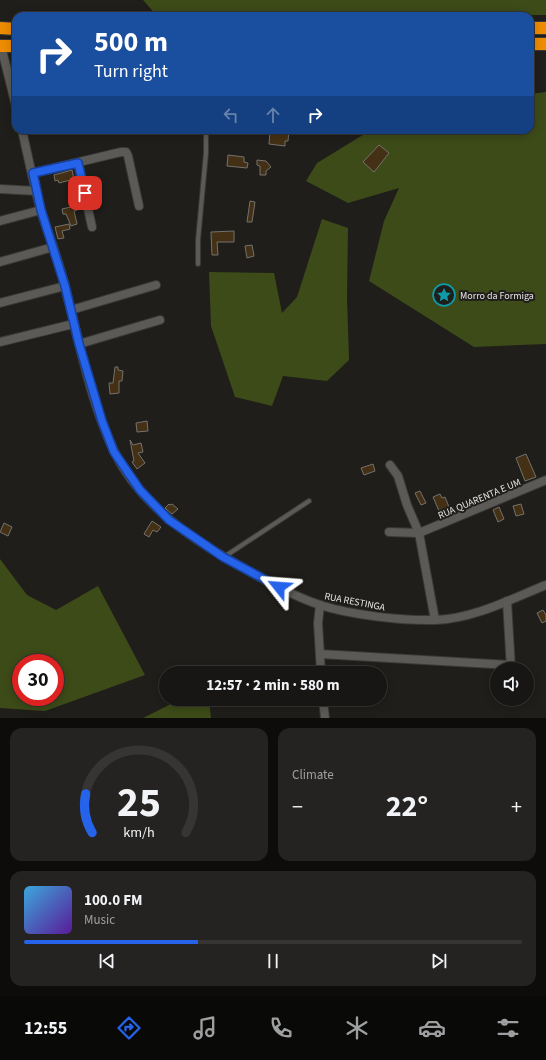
<!DOCTYPE html>
<html lang="en">
<head>
<meta charset="utf-8">
<style>
	body { margin:0; font-family:"Source Sans 3",sans-serif; background:#242322; color:#f1f3f6; height:100vh; display:flex; flex-direction:column; font-size:15px; white-space:nowrap }
	* { box-sizing:border-box; margin:0 }
	p { font-size:13px; color:#9e9fa0 }
	.icon { flex:none; width:22px; height:22px; fill:none; stroke:currentColor; stroke-width:2; stroke-linecap:round; stroke-linejoin:round }
	.map { position:relative; height:718px; overflow:hidden }
	.drawer { display:flex; flex-direction:column; gap:10px; padding:10px; background:#0d0c0b; flex:1 }
	.drawer>* { flex:none }
	.top-card { position:absolute; left:12px; top:12px; width:522px; height:122px; border-radius:12px; box-shadow:0 2px 10px #0003,0 0 0 1px #363534; background:#1a4fa0; color:#fff; overflow:hidden }
	.fabs { position:absolute; left:490px; top:662px; display:grid; gap:8px }
	.fabs a { display:grid; place-items:center; width:44px; height:44px; border-radius:50%; background:#171614; box-shadow:0 2px 10px #0003,0 0 0 1px #363534; font-size:20px }
	.speed { position:absolute; left:12px; top:654px; display:flex; gap:8px; font-size:20px; font-weight:700; text-align:center }
	.speed>* { display:grid; place-content:center; width:52px; height:52px; border-radius:50%; background:#171614; box-shadow:0 2px 10px #0003,0 0 0 1px #363534; line-height:1 }
	.speed .limit { border:6px solid #d22; background:#fff; color:#111 }
	.pin { position:absolute; display:grid; place-items:center; width:34px; height:34px; color:#fff; margin:-17px; border-radius:8px; box-shadow:0 2px 6px #0006 }
	.me { position:absolute; width:44px; margin:-22px; rotate:298deg; stroke-linejoin:round; filter:drop-shadow(0 0 3px #0008) }
	.turn { display:flex; align-items:center; gap:14px; height:84px; padding:0 16px; font-size:18px }
	.turn .icon { width:52px; height:52px; stroke-width:2.5 }
	.turn b { display:block; font-size:28px; line-height:34px }
	.lanes { display:flex; align-items:center; height:38px; padding:0 16px; background:#0003; justify-content:center; gap:20px; direction:ltr }
	.lanes .off { opacity:.35 }
	.big { font-size:30px; font-weight:700; line-height:1.1 }
	.drawer .widget { flex:1; display:flex; flex-direction:column; justify-content:center; gap:6px; min-width:0; padding:0 14px; border-radius:12px; background:#242322 }
	.drawer .dial { align-items:center; gap:0 }
	.dial svg { height:104px; overflow:visible; fill:none; stroke:#363534; stroke-width:7; stroke-linecap:round; text-anchor:middle }
	.dial text { fill:#f1f3f6; stroke:none }
	.song { display:flex; align-items:center; gap:12px }
	.cover { width:48px; height:48px; border-radius:6px; background:linear-gradient(135deg,hsl(200 70% 55%),hsl(270 70% 35%)) }
	.played { height:4px; border-radius:2px; background:linear-gradient(90deg,#2563eb 35%,#363534 35%) }
	.keys { display:flex; justify-content:space-around; direction:ltr }
	.heat { display:flex; justify-content:space-between; align-items:center; font-size:22px; direction:ltr }
	.drawer .tiles { flex:1; display:grid; gap:10px; grid-template-columns:1fr 1fr }
	.widget:last-child { grid-column:span 2 }
	.trip { position:absolute; left:159px; top:666px; width:228px; height:40px; border-radius:20px; background:#171614; box-shadow:0 2px 10px #0003,0 0 0 1px #363534; font-weight:700; line-height:40px; text-align:center }
	.tabs { display:flex; height:64px; justify-content:space-around; align-items:center; background:#090908; color:#9e9fa0 }
	.tabs .icon { width:28px; height:28px }
	.tabs .current { color:#2563eb }
	.tabs b { font-size:18px; color:#f1f3f6 }
	.map>svg:first-child { display:block }
	.forest { fill:#3c4b18; fill-rule:evenodd }
	.building { fill:#443014; stroke:#74726e }
	.lines { fill:none; stroke-linecap:round; stroke-linejoin:round }
	.lane-casing { stroke:#3a3937; stroke-width:6 }
	.street-casing { stroke:#3a3937; stroke-width:10 }
	.highway-casing { stroke:#3a3937; stroke-width:14 }
	.lane { stroke:#5b5a56; stroke-width:4 }
	.street { stroke:#5b5a56; stroke-width:8 }
	.highway { stroke:#ed8b02; stroke-width:12 }
	.route-casing { stroke:#184099; stroke-width:10 }
	.route { stroke:#2563eb; stroke-width:7 }
	.labels { text-anchor:middle; stroke-width:4; stroke-linejoin:round; paint-order:stroke }
	.poi-label { font-size:10px; fill:#e6e5e3; stroke:#1f1e1b; text-anchor:start }
	.street-label { font-size:10px; fill:#e6e5e3; stroke:#1f1e1b }
</style>
</head>
<body>
<div class="map">
<svg width="546" height="718" viewBox="0 0 546 718">
	<rect width="100%" height="100%" fill="#1f1e1b"/>
	<g class="forest">
		<path d="M143,0H546V15L157,16Z"/>
		<path d="M546,92V344L474,347L369,281L384,221L399,188L348,203L306,181L317,163L371,130H530V94Z"/>
		<path d="M322,219L348,228L347,298L349,360L327,381L283,376L272,406L235,397L211,326L209,272L274,273L282,313L297,297Z"/>
		<path d="M0,559L27,595L56,610L98,586L145,675L45,711L0,708ZM21,663H55V697H21Z"/>
		<path d="M181,699H209L211,718H143Z"/>
	</g>
	<g class="building">
		<path d="M270,130H289L288,141H285V146L269,144Z"/>
		<path d="M379,145L389,153L374,172L363,162Z"/>
		<path d="M228,155L244,157V162L248,163L247,168L227,166Z"/>
		<path d="M257,160L266,161L271,167L266,171V175H260V166L257,165Z"/>
		<path d="M72,170L74,179L59,183L58,180L55,181L54,175Z"/>
		<path d="M250,201L255,202L252,222H247Z"/>
		<path d="M78,202L80,209L74,211L77,224L71,226L66,214H63L62,209L71,207L70,204Z"/>
		<path d="M69,224L70,229L62,231L64,238L58,239L55,227Z"/>
		<path d="M234,231V242H217L218,255H212L211,232Z"/>
		<path d="M252,245L254,256L247,258L245,246Z"/>
		<path d="M115,367H118V370L123,371L122,381H119V393L110,394L109,383H113Z"/>
		<path d="M147,421L148,431L137,432L136,423Z"/>
		<path d="M130,440L133,445L141,443L143,452L138,453L145,463L137,469L132,462L134,461Z"/>
		<path d="M526,454L536,477L525,481L516,458Z"/>
		<path d="M373,464L375,471L364,475L361,468Z"/>
		<path d="M420,491L426,503L421,505L415,493Z"/>
		<path d="M440,494L442,498L445,497L449,507L439,511L433,497Z"/>
		<path d="M169,504L170,505L172,504L178,509L172,514L165,508Z"/>
		<path d="M521,504L524,514L516,516L513,506Z"/>
		<path d="M499,507L504,519L498,522L493,510Z"/>
		<path d="M152,521L161,527L157,532L153,530L149,537L144,534Z"/>
		<path d="M4,523L12,527L8,536L0,532Z"/>
		<path d="M543,610L546,615V621L542,623L537,613Z"/>
	</g>
	<g class="lines">
		<g class="lane-casing">
			<g id="lane">
				<path d="M198,264V240L206,153V130"/>
				<path d="M224,557L309,501"/>
			</g>
		</g>
		<g class="street-casing">
			<g id="street">
				<path d="M1,46L16,106"/>
				<path d="M22,130C28,157 34,185 41,211C49,236 59,261 65,287C79,340 90,401 114,451C141,508 198,543 252,573C274,585 296,597 320,605C351,615 403,621 435,620C473,619 511,599 546,585"/>
				<path d="M78,163L92,227"/>
				<path d="M33,173L121,152H126L128,156L139,206"/>
				<path d="M0,189L37,191"/>
				<path d="M0,221L41,210"/>
				<path d="M0,262L53,247"/>
				<path d="M0,303L65,286"/>
				<path d="M71,310L156,285"/>
				<path d="M0,342L73,324"/>
				<path d="M79,344L160,320"/>
				<path d="M390,465L398,476L407,505L419,533L435,620"/>
				<path d="M389,532L419,533L546,480"/>
				<path d="M507,601L511,669"/>
				<path d="M320,605L318,623L321,673"/>
				<path d="M320,654L511,665"/>
				<path d="M323,699L325,718"/>
			</g>
		</g>
		<g class="highway-casing">
			<g id="highway">
				<path d="M0,28L16,29"/>
				<path d="M530,28H546"/>
				<path d="M530,44H546"/>
				<path d="M0,46H16"/>
			</g>
		</g>
		<use href="#lane" class="lane"/>
		<use href="#street" class="street"/>
		<use href="#highway" class="highway"/>
	</g>
	<g class="lines">
		<g class="route-casing">
			<path id="route" d="M85,193L78,163L33,173L41,210L65,286L79,344L102,421L114,452L140,490L169,520L223,557L279,587"/>
		</g>
		<use href="#route" class="route"/>
	</g>
	<defs>
		<g id="sight-ring" transform="scale(1.15)"><circle r="9.5" fill="#1f1e1b" stroke="#0f9aa8" stroke-width="1.5"/><path d="M0-6L1.8-2.2L6-1.7L2.9 1.2L3.7 5.4L0 3.3L-3.7 5.4L-2.9 1.2L-6-1.7L-1.8-2.2Z" fill="#0f9aa8"/></g>
	</defs>
	<g fill-rule="evenodd">
		<use href="#sight-ring" x="444" y="295"/>
	</g>
	<g class="labels">
		<g class="poi-label">
			<text x="460" y="299">Morro da Formiga</text>
		</g>
		<g class="street-label">
			<text transform="translate(479 498) rotate(-23)" y="4">RUA QUARENTA E UM</text>
			<text transform="translate(355 601) rotate(11)" y="4">RUA RESTINGA</text>
		</g>
	</g>
</svg>
<div class="fabs">
<a><svg class="icon" aria-label="sound" viewBox="0 0 24 24"><path d="M4 9h4l5-4v14l-5-4H4zM17 9q2 3 0 6"/></svg></a>
</div>
<div class="speed"><div class="limit">30</div></div>
<div class="pin" style="left:85px;top:193px;background:#d93025"><svg class="icon" aria-label="arrive" viewBox="0 0 24 24"><path d="M6 21V4h12l-3 4 3 4H6"/></svg></div>
<svg class="me" style="left:279px;top:587px" viewBox="-20 -20 40 40"><path d="M0-17L14 15 0 8-14 15z" fill="#2563eb" stroke="#fff" stroke-width="4"/></svg>
<div class="trip">12:57 · 2 min · 580 m</div>
<div class="top-card">
<div class="turn"><svg class="icon" aria-label="right" viewBox="0 0 24 24"><path d="M7 20v-9h11M14 6l5 5-5 5"/></svg><div><b>500 m</b>Turn right</div></div>
<div class="lanes"><svg class="icon off" aria-label="left" viewBox="0 0 24 24"><path d="M17 20v-9H6M10 6l-5 5 5 5"/></svg><svg class="icon off" aria-label="ahead" viewBox="0 0 24 24"><path d="M12 20V5M6 11l6-6 6 6"/></svg><svg class="icon" aria-label="right" viewBox="0 0 24 24"><path d="M7 20v-9h11M14 6l5 5-5 5"/></svg></div>
</div>
</div>
<section class="drawer">
<div class="tiles">
<div class="widget dial"><svg viewBox="0 0 100 80">
<path d="M14 69A42 42 0 1 1 86 69"/>
<path d="M14 69A42 42 0 0 1 9 39" stroke="#2563eb"/>
<text x="50" y="56" font-size="32" font-weight="700">25</text>
<text x="50" y="72" font-size="11">km/h</text>
</svg></div>
<div class="widget"><p>Climate</p>
<div class="heat"><a>−</a><b class="big">22°</b><a>+</a></div>
</div>
<div class="widget">
<div class="song"><i class="cover"></i><div><b>100.0 FM</b><p>Music</p></div></div>
<div class="played"></div>
<div class="keys"><svg class="icon" aria-label="previous" viewBox="0 0 24 24"><path d="M18 5L8 12l10 7zM5 5v14"/></svg><svg class="icon" aria-label="pause" viewBox="0 0 24 24"><path d="M8 5v14M16 5v14"/></svg><svg class="icon" aria-label="next" viewBox="0 0 24 24"><path d="M6 5l10 7-10 7zM19 5v14"/></svg></div>
</div>
</div>
</section>
<nav class="tabs">
<b>12:55</b>
<svg class="icon current" aria-label="directions" viewBox="0 0 24 24"><path d="M12 3l9 9-9 9-9-9zM9 14v-3h6M13 9l2 2-2 2"/></svg>
<svg class="icon" aria-label="music" viewBox="0 0 24 24"><path d="M9 18V5l10-2v13"/><circle cx="6" cy="18" r="3"/><circle cx="16" cy="16" r="3"/></svg>
<svg class="icon" aria-label="phone" viewBox="0 0 24 24"><path d="M5 4h4l2 5-3 2q2 4 5 5l2-3 5 2v4C11 20 4 13 5 4z"/></svg>
<svg class="icon" aria-label="climate" viewBox="0 0 24 24"><path d="M12 3v18M4 7l16 10M4 17L20 7"/></svg>
<svg class="icon" aria-label="car" viewBox="0 0 24 24"><path d="M5 17H2v-5l4-1 3-4h7l3 4 3 1v5h-3M9 17h6M6 11h13"/><circle cx="7" cy="17" r="2"/><circle cx="17" cy="17" r="2"/></svg>
<svg class="icon" aria-label="filters" viewBox="0 0 24 24"><path d="M4 7h16M4 17h16"/><circle cx="9" cy="7" r="2"/><circle cx="15" cy="17" r="2"/></svg>
</nav>
</body>
</html>
